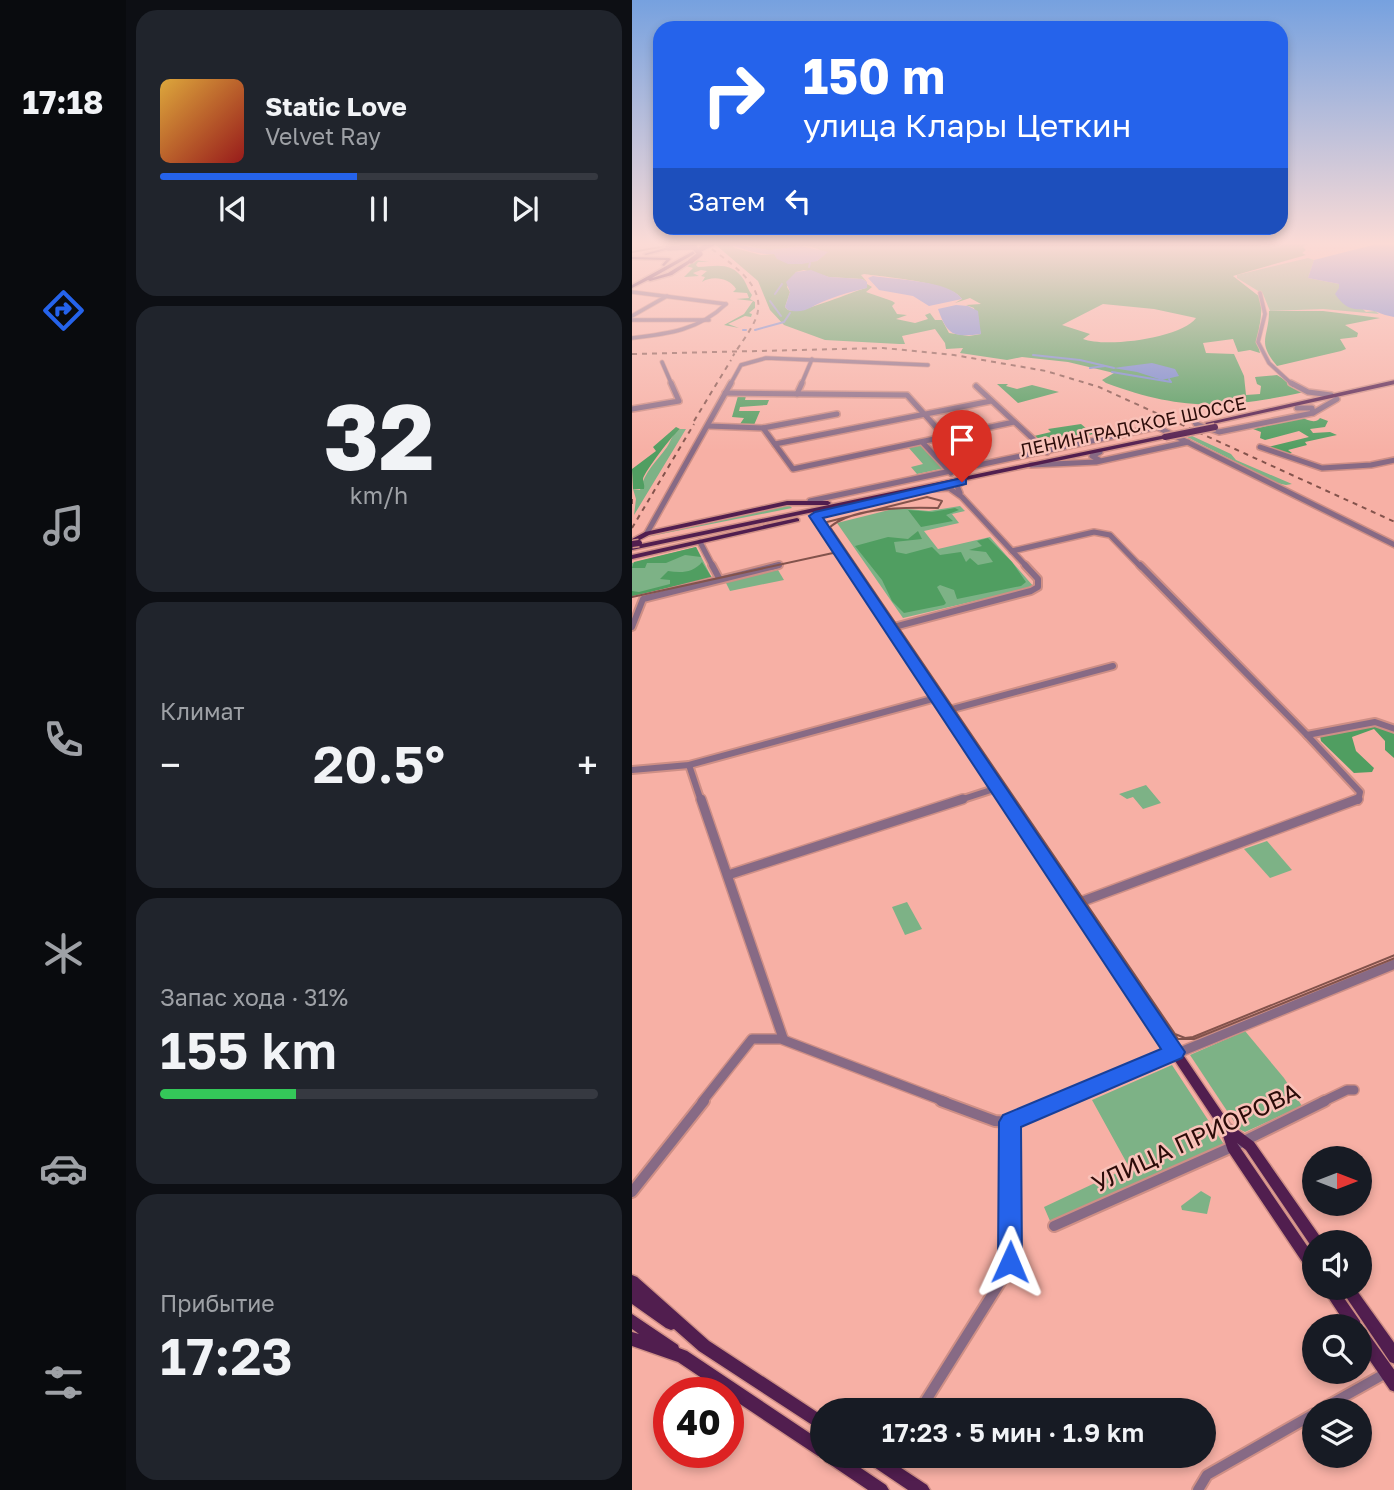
<!DOCTYPE html>
<html lang="ru">
<head>
<meta charset="utf-8">
<style>
	body { margin:0; font-family:"Golos Text",sans-serif; background:#20242c; color:#f1f3f6; height:100vh; display:flex; flex-direction:column; font-size:26px; white-space:nowrap }
	* { box-sizing:border-box; margin:0 }
	p { font-size:23px; color:#9ea1a6 }
	.icon { flex:none; width:38px; height:38px; fill:none; stroke:currentColor; stroke-width:2; stroke-linecap:round; stroke-linejoin:round }
	.map { position:relative; flex:1; overflow:hidden }
	.side { display:flex; flex-direction:column; gap:10px; padding:10px; background:#0d0f14; width:506px }
	.side>* { flex:none }
	.hud { position:absolute; left:21px; top:21px; width:635px; height:214px; border-radius:21px; box-shadow:0 4px 10px #0003; background:#2563eb; color:#fff; overflow:hidden }
	.needle { width:46px; rotate:90deg }
	.tools { position:absolute; left:670px; top:1146px; display:grid; gap:14px }
	.tools a { display:grid; place-items:center; width:70px; height:70px; border-radius:50%; background:#171b24; box-shadow:0 4px 10px #0003; font-size:35px }
	.speed { position:absolute; left:21px; top:1377px; display:flex; gap:14px; font-size:35px; font-weight:700; text-align:center }
	.speed>* { display:grid; place-content:center; width:91px; height:91px; border-radius:50%; background:#171b24; box-shadow:0 4px 10px #0003; line-height:1 }
	.speed .limit { border:10px solid #d22; background:#fff; color:#111 }
	.pin { position:absolute; display:grid; place-items:center; width:60px; height:60px; color:#fff; margin:-72px -30px; border-radius:50% 50% 50% 0; rotate:-45deg; box-shadow:0 0 7px #0007 }
	.pin .icon { rotate:45deg }
	.me { position:absolute; width:77px; margin:-38px; rotate:1deg; stroke-linejoin:round; filter:drop-shadow(0 0 5px #0008) }
	.turn { display:flex; align-items:center; gap:24px; height:147px; padding:0 35px; font-size:32px }
	.turn .icon { width:91px; height:91px; stroke-width:2.5 }
	.turn b { display:block; font-size:49px; line-height:60px }
	.then { display:flex; align-items:center; height:66px; padding:0 35px; background:#0003; gap:14px; font-size:26px }
	.big { font-size:52px; font-weight:600; line-height:1.1 }
	.side .tile { flex:1; display:flex; flex-direction:column; justify-content:center; gap:10px; min-width:0; padding:0 24px; border-radius:21px; background:#20242c }
	.side .dial { align-items:center; gap:0 }
	.dial b { font-size:91px; line-height:1 }
	.song { display:flex; align-items:center; gap:21px }
	.cover { width:84px; height:84px; border-radius:10px; background:linear-gradient(135deg,hsl(40 70% 55%),hsl(0 70% 35%)) }
	.played { height:7px; border-radius:4px; background:linear-gradient(90deg,#2563eb 45%,#363941 45%) }
	.keys { display:flex; justify-content:space-around; direction:ltr }
	.heat { display:flex; justify-content:space-between; align-items:center; font-size:38px; direction:ltr }
	.charge { height:10px; border-radius:5px; background:linear-gradient(90deg,#34c759 31%,#363941 0) }
	.trip { position:absolute; left:178px; top:1398px; width:406px; height:70px; border-radius:35px; background:#171b24; box-shadow:0 4px 10px #0003; font-weight:600; line-height:70px; text-align:center }
	main { display:flex; flex:1; min-height:0 }
	.menu { display:flex; flex-direction:column; width:126px; justify-content:space-around; align-items:center; background:#090b0e; color:#9ea1a6 }
	.menu .icon { width:49px; height:49px }
	.menu .active { color:#2563eb }
	.menu b { font-size:32px; color:#f1f3f6 }
	.map>svg:first-child { display:block }
	.green { fill:#7db286 }
	.forest { fill:#509e61; fill-rule:evenodd }
	.water { fill:#6c85d1 }
	.lines { fill:none; stroke-linecap:round; stroke-linejoin:round }
	.stream { stroke:#6c85d1; stroke-width:2 }
	.minor-far4-casing { stroke:#ce8f86; stroke-width:5 }
	.minor-far3-casing { stroke:#ce8f86; stroke-width:8 }
	.minor-far2-casing { stroke:#ce8f86; stroke-width:10 }
	.minor-far1-casing { stroke:#ce8f86; stroke-width:12 }
	.minor-casing { stroke:#ce8f86; stroke-width:14 }
	.major-casing { stroke:#ce8f86; stroke-width:3 }
	.minor-far4 { stroke:#876a85; stroke-width:3.5 }
	.minor-far3 { stroke:#876a85; stroke-width:5 }
	.minor-far2 { stroke:#876a85; stroke-width:6 }
	.minor-far1 { stroke:#876a85; stroke-width:9 }
	.minor { stroke:#876a85; stroke-width:10 }
	.major { fill:#511e4f; fill-rule:evenodd }
	.tram { stroke:#83534c; stroke-width:2 }
	.rail { stroke:#83534c; stroke-width:2; stroke-dasharray:5 5; stroke-linecap:butt }
	.major-bridge-far1-casing { stroke:#ce8f86; stroke-width:7; stroke-linecap:butt }
	.major-bridge-casing { stroke:#ce8f86; stroke-width:9; stroke-linecap:butt }
	.major-bridge-far1 { stroke:#511e4f; stroke-width:5 }
	.major-bridge { stroke:#511e4f; stroke-width:6 }
	.route { fill:#2563eb; stroke:#184099; stroke-width:2 }
	.labels { text-anchor:middle; stroke-width:5; stroke-linejoin:round; paint-order:stroke }
	.far-street-label { font-size:18px; fill:#2c0c09; stroke:#f9c2b9 }
	.near-street-label { font-size:24px; fill:#2c0c09; stroke:#f9c2b9 }
</style>
</head>
<body>
<main>
<nav class="menu">
<b>17:18</b>
<svg class="icon active" aria-label="directions" viewBox="0 0 24 24"><path d="M12 3l9 9-9 9-9-9zM9 14v-3h6M13 9l2 2-2 2"/></svg>
<svg class="icon" aria-label="music" viewBox="0 0 24 24"><path d="M9 18V5l10-2v13"/><circle cx="6" cy="18" r="3"/><circle cx="16" cy="16" r="3"/></svg>
<svg class="icon" aria-label="phone" viewBox="0 0 24 24"><path d="M5 4h4l2 5-3 2q2 4 5 5l2-3 5 2v4C11 20 4 13 5 4z"/></svg>
<svg class="icon" aria-label="climate" viewBox="0 0 24 24"><path d="M12 3v18M4 7l16 10M4 17L20 7"/></svg>
<svg class="icon" aria-label="car" viewBox="0 0 24 24"><path d="M5 17H2v-5l4-1 3-4h7l3 4 3 1v5h-3M9 17h6M6 11h13"/><circle cx="7" cy="17" r="2"/><circle cx="17" cy="17" r="2"/></svg>
<svg class="icon" aria-label="filters" viewBox="0 0 24 24"><path d="M4 7h16M4 17h16"/><circle cx="9" cy="7" r="2"/><circle cx="15" cy="17" r="2"/></svg>
</nav>
<section class="side">
<div class="tile">
<div class="song"><i class="cover"></i><div><b>Static Love</b><p>Velvet Ray</p></div></div>
<div class="played"></div>
<div class="keys"><svg class="icon" aria-label="previous" viewBox="0 0 24 24"><path d="M18 5L8 12l10 7zM5 5v14"/></svg><svg class="icon" aria-label="pause" viewBox="0 0 24 24"><path d="M8 5v14M16 5v14"/></svg><svg class="icon" aria-label="next" viewBox="0 0 24 24"><path d="M6 5l10 7-10 7zM19 5v14"/></svg></div>
</div>
<div class="tile dial"><b>32</b><p>km/h</p></div>
<div class="tile"><p>Климат</p>
<div class="heat"><a>−</a><b class="big">20.5°</b><a>+</a></div>
</div>
<div class="tile"><p>Запас хода · 31%</p><b class="big">155 km</b><div class="charge"></div></div>
<div class="tile"><p>Прибытие</p><b class="big">17:23</b></div>
</section>
<div class="map">
<svg width="763" height="1490" viewBox="0 0 763 1490">
	<rect width="100%" height="100%" fill="#f7b0a5"/>
	<g class="green">
		<path d="M676,258L682,260L676,278L707,284V288L734,312L743,311L747,314L691,309L638,311L631,294L605,278V275Z"/>
		<path d="M48,429H54L2,515L4,499L1,489L8,490C13,471 24,462 35,447C40,439 40,434 48,429Z"/>
		<path d="M560,436L599,454L604,460L660,484L654,485L645,483L555,437Z"/>
		<path d="M291,444L313,468L285,474L279,467L291,464L276,447Z"/>
		<path d="M157,505L160,508L9,538L14,535Z"/>
		<path d="M328,506L333,511L320,514L327,523L292,531L306,549L358,537L402,587L271,618L205,523L265,508L297,511Z"/>
		<path d="M64,547L80,578L0,596V563Z"/>
		<path d="M146,570L152,580L98,591L93,581Z"/>
		<path d="M514,785L529,803L511,809L501,797L495,799L487,794Z"/>
		<path d="M635,841L660,870L638,878L612,849Z"/>
		<path d="M275,902L290,929L273,935L260,907Z"/>
		<path d="M613,1031L652,1078L670,1106L613,1132L607,1129L558,1055Z"/>
		<path d="M540,1065L593,1146L418,1221L412,1207L497,1167L460,1100Z"/>
		<path d="M569,1191L579,1197L575,1214L550,1210L549,1206Z"/>
	</g>
	<g class="forest">
		<path d="M97,243L103,248L129,255L142,254L158,263L185,261L193,254C179,240 156,249 140,250C130,251 117,245 107,243H677L671,247L674,250L670,253L674,255L601,276L628,297C633,317 622,334 628,353L618,350L606,352L601,339L571,343L574,353L602,354L612,376L614,395L628,394L629,386L625,384L623,377L645,375L672,392C595,409 549,411 474,383L470,380L482,373L436,362L390,357L375,360L328,353L331,348L314,349L313,343L303,329L270,336L273,344H267L193,340L152,325L138,310L126,281L84,245ZM172,270L197,277L230,279L235,282L229,275L232,274C252,277 320,282 330,299L323,303L338,298L349,304L334,305L342,308L349,334L337,336L317,333L310,320H303L298,313L293,315L296,319L283,323L264,319L275,315L265,314L260,306L263,303L260,301L234,292L240,287L235,284L234,288C216,293 170,314 156,310L153,307L158,292L155,287L164,272ZM471,304L522,309L564,318C550,338 474,348 451,339L458,334L430,325Z"/>
		<path d="M63,260L77,262H66L64,265L66,267C84,266 100,261 112,280C115,285 116,290 120,295L118,299L123,302V308L117,313L120,314L119,317L113,316L96,324L107,328L92,325L112,314L121,301L104,299L117,298L115,293L101,292L104,289C98,278 80,275 70,282L73,277L69,276L75,271L69,270L61,273L67,276L52,277L61,268L54,266Z"/>
		<path d="M637,311H691L748,318L713,325L726,333L725,337L708,339L714,349L709,351L645,366C624,341 637,338 637,311Z"/>
		<path d="M365,384H376L374,386L385,389L400,385L427,392L386,403Z"/>
		<path d="M100,394L141,395L114,396L113,400H137L135,405L108,407L107,411H128L122,425L108,424L112,418L100,417L106,396H99Z"/>
		<path d="M671,418C675,420 684,424 688,418L696,421L693,427L678,429L681,433L698,432L705,435L673,442L675,445L656,450L660,453C654,454 644,449 636,447L677,437L667,431L633,440L628,438L629,432L621,429Z"/>
		<path d="M449,424L461,434L423,443L417,437L406,439L402,436L419,432L416,429Z"/>
		<path d="M44,427L48,429C43,432 12,472 11,479C11,482 13,485 12,489H1L0,469L24,451L21,447Z"/>
		<path d="M323,508L327,510L314,515L321,521L289,527L276,510L300,512Z"/>
		<path d="M286,531L290,539L262,542L264,552L274,554L300,547L308,555L329,552L334,562L338,558L346,565L361,562L354,552L337,550L350,546L345,541L356,538L380,562L394,582L389,586L325,599L322,590L308,585L305,587L314,603L312,605L272,613L260,601L250,580L223,546L256,537L276,539Z"/>
		<path d="M64,547L69,557L53,555L34,563H15L13,568H0L2,562Z"/>
		<path d="M70,562L80,578L0,596V591L7,592L38,584V580L28,579L36,571C49,573 61,573 70,562Z"/>
		<path d="M736,725L751,726L762,731V758L753,750V741L742,729L720,737L724,751L742,768L740,772L722,773L689,741L688,736Z"/>
	</g>
	<g class="water">
		<path d="M97,243L137,250L169,246L196,252L185,261L170,264H156L145,259L142,254C124,255 110,248 95,244Z"/>
		<path d="M749,243L762,244V317C756,316 750,314 745,312C727,306 718,316 703,294L707,288V284L676,278L682,260Z"/>
		<path d="M179,270L197,277L230,279L235,282V288C221,291 207,295 195,300C180,305 173,315 156,310L153,307L158,292L154,282L164,272Z"/>
		<path d="M241,276C263,280 318,280 330,299L297,306L281,296L247,290L236,278Z"/>
		<path d="M324,305L336,306L346,311L349,334C320,338 315,334 306,309Z"/>
		<path d="M520,363L543,369L547,376L530,380L505,372L481,368Z"/>
	</g>
	<g class="lines">
		<g class="stream">
			<path d="M177,267L178,263"/>
			<path d="M143,294L150,284"/>
			<path d="M138,301L149,316"/>
			<path d="M111,330H114"/>
			<path d="M123,330L152,322L158,313"/>
			<path d="M401,355L448,360L482,368"/>
			<path d="M458,368L473,366"/>
			<path d="M480,372L539,382L537,379"/>
		</g>
		<g class="minor-far4-casing">
			<g id="minor-far4">
				<path d="M0,292L94,304"/>
				<path d="M628,293L633,314L626,342L637,363L661,385"/>
				<path d="M0,316L35,296"/>
				<path d="M0,320H77"/>
				<path d="M0,338C36,334 67,330 94,304"/>
				<path d="M30,362L40,385"/>
				<path d="M98,385L109,365L134,358L296,365"/>
				<path d="M169,385L180,359"/>
			</g>
		</g>
		<g class="minor-far3-casing">
			<g id="minor-far3">
				<path d="M659,383L676,392L699,395"/>
				<path d="M344,386L415,452"/>
				<path d="M93,393L275,395L314,438"/>
				<path d="M165,394L170,383"/>
				<path d="M665,408H680L681,413"/>
				<path d="M0,409L47,401L39,383"/>
				<path d="M561,419L564,424L587,432L681,413L705,399"/>
				<path d="M76,426L131,428L205,414"/>
				<path d="M131,428L161,469L382,422"/>
				<path d="M291,443L319,473"/>
				<path d="M143,444L359,401"/>
				<path d="M628,447L690,468L739,465L763,460"/>
				<path d="M467,460L460,456L468,452"/>
				<path d="M399,465L464,462L556,442"/>
				<path d="M302,489L317,488L330,497L395,567"/>
				<path d="M328,493L325,486L330,482"/>
				<path d="M178,501L525,427L763,545"/>
				<path d="M15,533L99,383"/>
				<path d="M68,542L81,567"/>
				<path d="M380,551L462,532L478,535L509,567"/>
				<path d="M140,567L147,565"/>
			</g>
		</g>
		<g class="minor-far2-casing">
			<g id="minor-far2">
				<path d="M80,565L87,578"/>
				<path d="M508,565L675,735L743,722L763,729"/>
				<path d="M0,627L11,599L147,565"/>
				<path d="M258,628L399,591L406,587V579L393,565"/>
				<path d="M313,711L481,666"/>
				<path d="M675,735L728,792L726,801"/>
				<path d="M57,765L69,801"/>
				<path d="M0,770L57,765L304,698"/>
				<path d="M325,801L365,788"/>
			</g>
		</g>
		<g class="minor-far1-casing">
			<g id="minor-far1">
				<path d="M69,799L151,1038"/>
				<path d="M96,875L331,799"/>
				<path d="M443,904L726,799"/>
				<path d="M70,1102L120,1039H149L314,1102"/>
				<path d="M426,1102L763,964"/>
				<path d="M690,1102L715,1090H722"/>
			</g>
		</g>
		<g class="minor-casing">
			<g id="minor">
				<path d="M309,1101L363,1121L378,1122L430,1101"/>
				<path d="M0,1192L72,1101"/>
				<path d="M422,1226L600,1147L693,1101"/>
				<path d="M288,1410L377,1268L378,1122"/>
				<path d="M688,1410L754,1373"/>
				<path d="M566,1490L575,1475L682,1414"/>
			</g>
		</g>
		<g class="major-casing">
			<g id="major">
				<path d="M36,247L38,249L14,255L12,254Z"/>
				<path d="M67,248L71,249L20,278L36,273L57,260L61,261L40,275L18,281L16,280L0,288V285Z"/>
				<path d="M0,257L37,258L39,259L32,266L30,265L34,260L0,259Z"/>
				<path d="M763,380V384L576,425L573,423Z"/>
				<path d="M533,435L536,437L535,438L0,550V546Z"/>
				<path d="M155,501H196L199,503L196,505H155L17,535L4,542L0,543V539L13,532Z"/>
				<path d="M183,514L186,516L598,1124L622,1142L689,1238L690,1242H682V1248L679,1246L614,1150L605,1143L682,1256V1273L677,1272L596,1151L589,1130L180,516Z"/>
				<path d="M165,518L167,519V521L0,559V555Z"/>
				<path d="M0,1275L5,1277L77,1341L191,1416V1432L67,1351L42,1329L39,1330L34,1328L0,1304Z"/>
				<path d="M690,1288H705L728,1321L729,1328L733,1329L763,1371V1392L758,1390L728,1346V1326H715Z"/>
				<path d="M708,1288H723L763,1344V1364L758,1362Z"/>
				<path d="M0,1314L46,1345L47,1348L55,1351L191,1442V1456H211L254,1485L257,1490H236L193,1461L191,1458L186,1456L96,1396V1393H92L46,1362L0,1346V1332L7,1334L0,1329Z"/>
				<path d="M230,1456H251L295,1485L298,1490H276L233,1461Z"/>
			</g>
		</g>
		<use href="#minor-far4" class="minor-far4"/>
		<use href="#minor-far3" class="minor-far3"/>
		<use href="#minor-far2" class="minor-far2"/>
		<use href="#minor-far1" class="minor-far1"/>
		<use href="#minor" class="minor"/>
		<use href="#major" class="major"/>
		<g class="tram">
			<path d="M0,252L51,243"/>
			<path d="M0,597L201,553L217,556"/>
			<path d="M763,955L561,1037L553,1038L543,1034L198,527C221,507 276,507 306,508L310,501L295,497L195,522L196,528L546,1039H562L763,958"/>
		</g>
		<g class="rail">
			<path d="M72,243C94,261 137,284 124,318C119,331 108,344 101,356"/>
			<path d="M0,354L251,348L322,355L414,371L467,387L763,522"/>
			<path d="M62,421L99,360"/>
			<path d="M0,499V508"/>
			<path d="M0,528L62,424"/>
		</g>
		<g class="major-bridge-far1-casing">
			<g id="major-bridge-far1">
				<path d="M36,248L62,247L68,254L59,261"/>
				<path d="M69,249L81,243"/>
			</g>
		</g>
		<g class="major-bridge-casing">
			<g id="major-bridge">
				<path d="M533,437L583,427"/>
				<path d="M0,544L7,543"/>
			</g>
		</g>
		<use href="#major-bridge-far1" class="major-bridge-far1"/>
		<use href="#major-bridge" class="major-bridge"/>
	</g>
	<linearGradient id="sky" x2="0" y2="1"><stop stop-color="#76a1df"/><stop offset="0.54" stop-color="#fbdbd6"/><stop offset="1" stop-color="#fbdbd6" stop-opacity="0"/></linearGradient>
	<rect width="763" height="451" fill="url(#sky)"/>
	<path class="route" d="M330,478L334,479V484L191,518L553,1052L550,1058L389,1127L390,1262L387,1271L378,1274L369,1271L366,1262L367,1122L371,1115L529,1049L177,516L183,512Z"/>
	<g class="labels">
		<g class="far-street-label">
			<text transform="translate(501 427) rotate(-12)" y="6">ЛЕНИНГРАДСКОЕ ШОССЕ</text>
		</g>
		<g class="near-street-label">
			<text transform="translate(564 1138) rotate(-25)" y="8">УЛИЦА ПРИОРОВА</text>
		</g>
	</g>
</svg>
<div class="tools">
<a><svg class="needle" viewBox="-14 -14 28 28"><path d="M0-13l5 13h-10z" fill="#e53935"/><path d="M0 13l5-13h-10z" fill="#9ea1a6"/></svg></a>
<a><svg class="icon" aria-label="sound" viewBox="0 0 24 24"><path d="M4 9h4l5-4v14l-5-4H4zM17 9q2 3 0 6"/></svg></a>
<a><svg class="icon" aria-label="search" viewBox="0 0 24 24"><circle cx="10" cy="10" r="6"/><path d="M15 15l6 6"/></svg></a>
<a><svg class="icon" aria-label="layers" viewBox="0 0 24 24"><path d="M12 4l9 5-9 5-9-5zM3 14l9 5 9-5"/></svg></a>
</div>
<div class="speed"><div class="limit">40</div></div>
<div class="pin" style="left:330px;top:482px;background:#d93025"><svg class="icon" aria-label="arrive" viewBox="0 0 24 24"><path d="M6 21V4h12l-3 4 3 4H6"/></svg></div>
<svg class="me" style="left:378px;top:1262px" viewBox="-20 -20 40 40"><path d="M0-17L14 15 0 8-14 15z" fill="#2563eb" stroke="#fff" stroke-width="4"/></svg>
<div class="trip">17:23 · 5 мин · 1.9 km</div>
<div class="hud">
<div class="turn"><svg class="icon" aria-label="right" viewBox="0 0 24 24"><path d="M7 20v-9h11M14 6l5 5-5 5"/></svg><div><b>150 m</b>улица Клары Цеткин</div></div>
<div class="then">Затем<svg class="icon" aria-label="left" viewBox="0 0 24 24"><path d="M17 20v-9H6M10 6l-5 5 5 5"/></svg></div>
</div>
</div>
</main>
</body>
</html>
